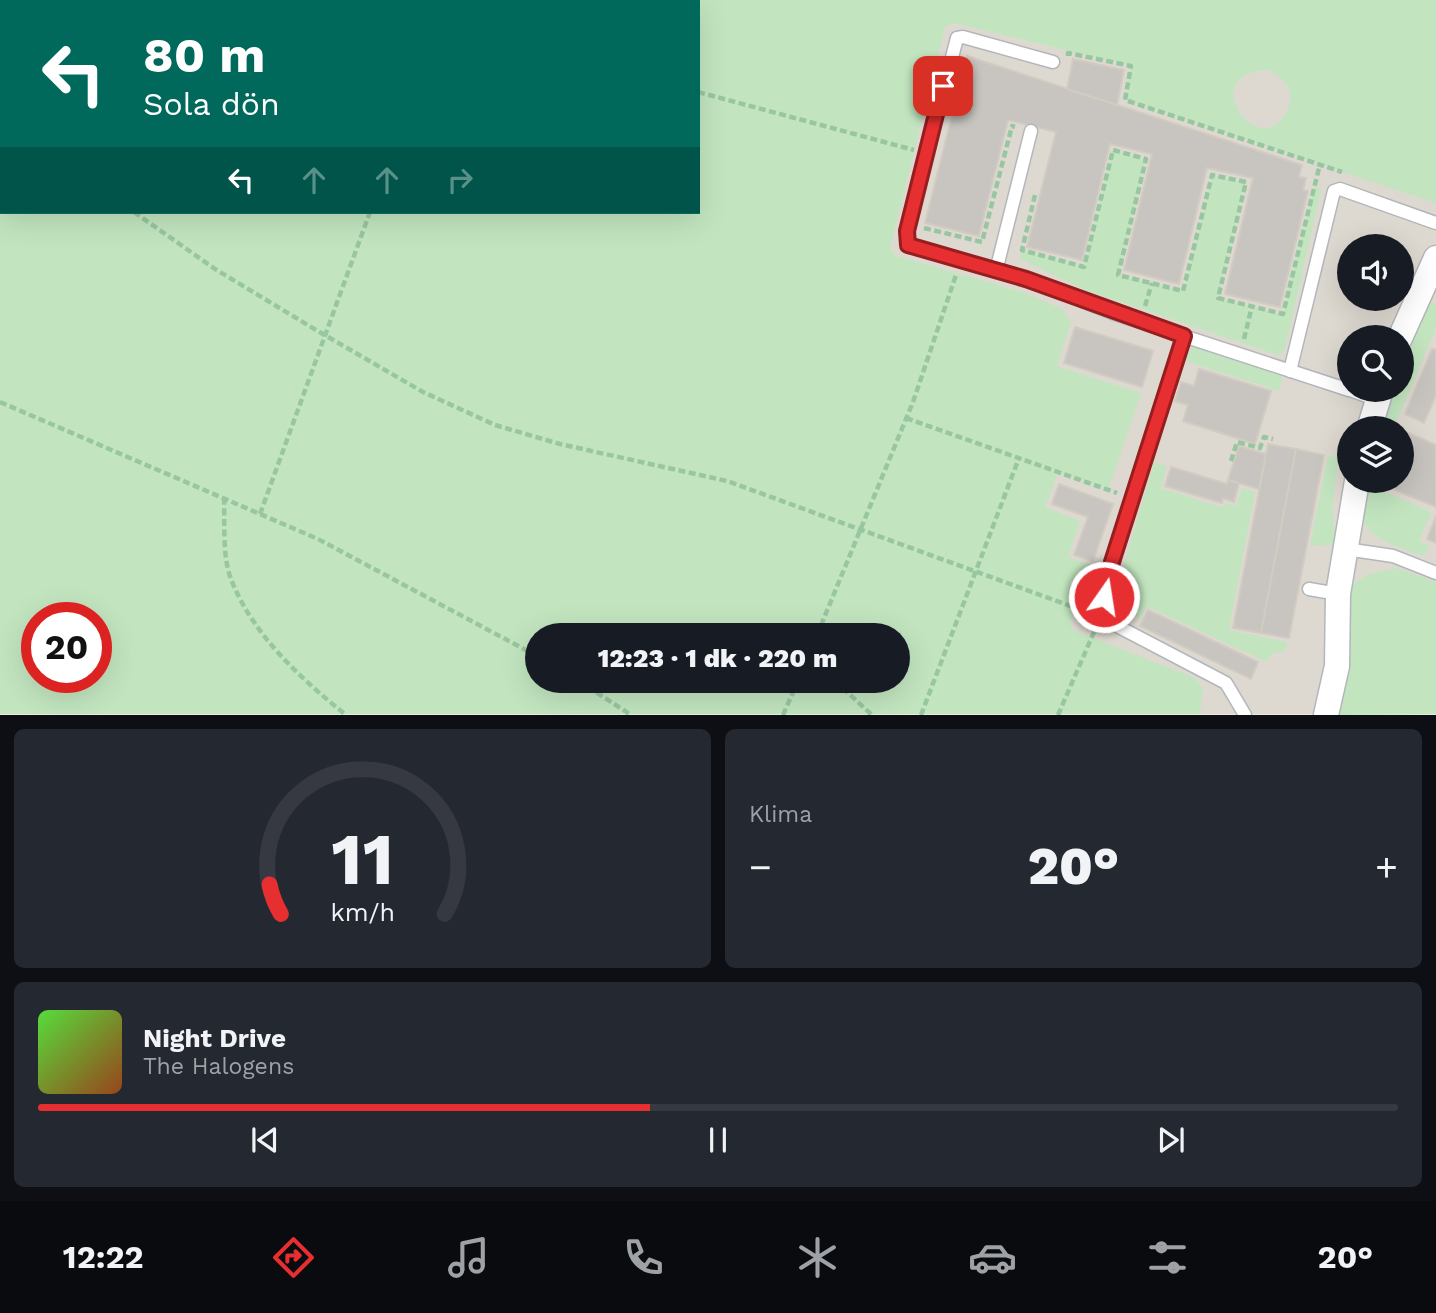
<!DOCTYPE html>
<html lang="tr">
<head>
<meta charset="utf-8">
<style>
	body { margin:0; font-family:"Work Sans",sans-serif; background:#242831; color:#f1f3f6; height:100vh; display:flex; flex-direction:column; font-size:26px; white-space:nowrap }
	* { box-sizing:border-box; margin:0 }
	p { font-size:23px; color:#9ea1a6 }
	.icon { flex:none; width:38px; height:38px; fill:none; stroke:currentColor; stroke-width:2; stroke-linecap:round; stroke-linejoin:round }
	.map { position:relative; height:715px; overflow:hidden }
	.details { display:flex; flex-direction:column; gap:14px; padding:14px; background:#0d0f14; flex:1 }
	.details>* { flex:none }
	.guide { position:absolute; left:0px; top:0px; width:700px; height:214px; box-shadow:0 7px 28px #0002; background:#00695c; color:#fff; overflow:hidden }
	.controls { position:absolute; left:1337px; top:234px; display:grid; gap:14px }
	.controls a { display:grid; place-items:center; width:77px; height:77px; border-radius:50%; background:#171b24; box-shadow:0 7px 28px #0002; font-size:35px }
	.speed { position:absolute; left:21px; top:602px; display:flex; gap:14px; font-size:35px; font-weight:700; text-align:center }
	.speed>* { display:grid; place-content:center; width:91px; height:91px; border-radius:50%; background:#171b24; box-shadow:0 7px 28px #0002; line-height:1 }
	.speed .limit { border:10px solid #d22; background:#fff; color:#111 }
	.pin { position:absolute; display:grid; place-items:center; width:60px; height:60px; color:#fff; margin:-30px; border-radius:14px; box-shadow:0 4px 10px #0006 }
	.me { position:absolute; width:77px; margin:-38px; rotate:13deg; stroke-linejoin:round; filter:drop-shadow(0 0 5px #0008) }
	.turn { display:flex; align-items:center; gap:24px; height:147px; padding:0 28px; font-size:32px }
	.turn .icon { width:91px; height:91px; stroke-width:2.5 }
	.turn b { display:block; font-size:49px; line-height:60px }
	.lanes { display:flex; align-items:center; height:66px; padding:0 28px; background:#0003; justify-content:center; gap:35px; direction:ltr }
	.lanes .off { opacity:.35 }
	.big { font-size:52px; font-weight:800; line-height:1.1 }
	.details .tile { flex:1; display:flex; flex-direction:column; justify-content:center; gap:10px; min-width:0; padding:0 24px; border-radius:10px; background:#242831 }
	.details .dial { align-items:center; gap:0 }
	.dial svg { height:182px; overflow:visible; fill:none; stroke:#363941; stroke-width:7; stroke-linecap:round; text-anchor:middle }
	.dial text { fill:#f1f3f6; stroke:none }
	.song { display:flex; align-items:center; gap:21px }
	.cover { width:84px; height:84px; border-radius:10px; background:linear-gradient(135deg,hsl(110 70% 55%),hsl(20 70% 35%)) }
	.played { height:7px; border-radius:4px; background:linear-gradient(90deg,#e72e30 45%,#363941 45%) }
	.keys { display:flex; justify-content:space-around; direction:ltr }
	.heat { display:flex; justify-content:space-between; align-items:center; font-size:38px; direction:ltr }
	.details .tiles { flex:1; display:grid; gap:14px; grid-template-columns:1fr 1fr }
	.tile:last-child { grid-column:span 2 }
	.trip { position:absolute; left:525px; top:623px; width:385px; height:70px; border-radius:35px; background:#171b24; box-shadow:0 7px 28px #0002; font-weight:800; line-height:70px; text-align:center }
	.tab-bar { display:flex; height:112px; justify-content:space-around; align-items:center; background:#090b0e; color:#9ea1a6 }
	.tab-bar .icon { width:49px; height:49px }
	.tab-bar .active { color:#e72e30 }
	.tab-bar b { font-size:32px; color:#f1f3f6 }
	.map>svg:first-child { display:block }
	.education { fill:#ddd9d0; fill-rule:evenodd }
	.green { fill:#c2e5bf; fill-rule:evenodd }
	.building { fill:#c8c5c0; stroke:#d2cbc1; stroke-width:2 }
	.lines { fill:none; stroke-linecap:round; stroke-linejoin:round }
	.service-casing { stroke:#b3b6ba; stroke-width:15 }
	.minor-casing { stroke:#b3b6ba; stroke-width:27 }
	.path { stroke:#98c6a1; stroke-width:4.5; stroke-dasharray:7 3.5; stroke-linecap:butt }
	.service { stroke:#fff; stroke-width:12 }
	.minor { stroke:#fff; stroke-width:24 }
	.route-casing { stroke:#961e1f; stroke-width:18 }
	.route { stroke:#e72e30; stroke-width:12 }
</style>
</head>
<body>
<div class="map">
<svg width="1436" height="715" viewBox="0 0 1436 715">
	<rect width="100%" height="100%" fill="#edeae2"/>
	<path class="education" d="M766,0H1436V714H872L898,681V635ZM1349,247H1402V299H1349ZM1349,338H1402V390H1349ZM1349,429H1402V481H1349Z"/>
	<g class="green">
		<path d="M0,0H1436V203L1125,100L1131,66L954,23L945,27L890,248L896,256L1022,292L1062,309L1071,322L1057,366L1141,393L1108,490L1058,472L1045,507L1080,521L1068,557L1091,566L1070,623L1072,630L1195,678L1203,689L1200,714H0ZM2,2H698V212H2ZM1266,70C1283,75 1297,92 1287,111C1259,165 1195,74 1266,70ZM37,618H96V677H37ZM537,635H898V681H537Z"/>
		<path d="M1113,150L1146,159L1119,275L1183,291L1212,175L1246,182L1218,298L1282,314L1314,186L1321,190L1285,349L1278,355L1088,291L1020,259L1022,250L1084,266Z"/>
		<path d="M1429,301L1436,305V328L1393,429H1380L1392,390H1402V363Z"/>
		<path d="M1192,347L1282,376L1280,391L1185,361Z"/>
		<path d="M1328,456L1338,458L1332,509L1336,544L1310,546Z"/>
		<path d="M1154,462L1167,466L1161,488L1223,508L1225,503L1236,506L1242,488L1255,492L1229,630L1287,642L1285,652L1274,653L1265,661L1146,606L1140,619C1122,607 1118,599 1120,578Z"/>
		<path d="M1368,481L1374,487L1431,512L1419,541L1429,546L1424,556C1407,549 1368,541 1364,520C1361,509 1367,493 1368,481Z"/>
		<path d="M1396,568L1436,582V714L1336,715L1345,621L1351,586L1369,574Z"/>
	</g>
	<g class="building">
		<path d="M967,56L1302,165L1299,177L1306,178L1303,190L1308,191L1280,307L1225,294L1253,178L1207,168L1179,284L1124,270L1152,154L1110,144L1082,260L1027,247L1056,132L1008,120L979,236L925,223Z"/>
		<path d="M1073,59L1124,70L1117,105L1067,89Z"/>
		<path d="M1075,327L1153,351L1142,387L1064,363Z"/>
		<path d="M1432,349L1436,350V395L1424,423L1405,414Z"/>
		<path d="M1199,369L1271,391L1255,444L1183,421L1188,405L1175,401L1181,382L1194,386Z"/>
		<path d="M1402,430L1436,445V507L1376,482L1402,481Z"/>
		<path d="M1268,444L1296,449L1261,633L1233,628Z"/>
		<path d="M1239,446L1266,454L1259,489L1228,480Z"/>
		<path d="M1296,449L1324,455L1289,638L1261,633Z"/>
		<path d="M1171,467L1227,484L1228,480L1239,483L1234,502L1223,498L1222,503L1165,486Z"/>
		<path d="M1059,484L1113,504L1093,561L1074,555L1088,517L1052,504Z"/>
		<path d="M1436,516V543L1427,539Z"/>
		<path d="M1148,610L1258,662L1251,679L1140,626Z"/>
	</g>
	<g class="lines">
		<g class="service-casing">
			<g id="service">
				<path d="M1053,62L963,37L957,38L907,231L908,245L1047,287L1113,313L1349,390"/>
				<path d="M996,271L1031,131"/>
				<path d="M1184,336L1112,563L1100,617L1226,683L1245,715"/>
				<path d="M1290,371L1334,191L1340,189L1436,223"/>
				<path d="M1350,390L1378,400"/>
				<path d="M1346,549L1393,556L1436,573"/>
				<path d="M1309,589L1338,594"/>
			</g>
		</g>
		<g class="minor-casing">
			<g id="minor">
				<path d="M1400,338L1436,258"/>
				<path d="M1369,429L1381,390"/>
				<path d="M1326,715L1337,666L1338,594L1357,481"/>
			</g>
		</g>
		<g class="path">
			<path d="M366,0L372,2"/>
			<path d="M442,2L443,0"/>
			<path d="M1068,56V53L1131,66L1125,100L1342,172"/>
			<path d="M698,92L914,150"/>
			<path d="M0,96L2,98"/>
			<path d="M1035,195L1022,250L1084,267L1113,150L1146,159L1118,275L1183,291L1212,175L1246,182L1218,298L1283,314L1320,164"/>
			<path d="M134,212L215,269L316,330L423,392L495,425L560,444L727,481L1087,612"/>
			<path d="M924,228L982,242L1012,126L1015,127"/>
			<path d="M1145,306L1152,283"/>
			<path d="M1244,339L1252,306"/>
			<path d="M0,402L318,539L537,656"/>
			<path d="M906,418L1117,493"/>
			<path d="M1231,461L1237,442L1260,448L1264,437L1273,439"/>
			<path d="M224,498C225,523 222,556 231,579C252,634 301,679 346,715"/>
			<path d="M260,514L370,212"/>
			<path d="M817,635L913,402L956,275"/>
			<path d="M579,681L631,715"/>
			<path d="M835,681L872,715"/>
			<path d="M783,715L798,681"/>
			<path d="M921,715L1019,458"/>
			<path d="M1058,715L1094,632"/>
		</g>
		<use href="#service" class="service"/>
		<use href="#minor" class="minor"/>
	</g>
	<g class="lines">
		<g class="route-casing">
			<path id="route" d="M943,86L907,231L908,245L1026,279L1184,336L1112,562L1104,597"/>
		</g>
		<use href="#route" class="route"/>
	</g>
</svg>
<div class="controls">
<a><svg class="icon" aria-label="sound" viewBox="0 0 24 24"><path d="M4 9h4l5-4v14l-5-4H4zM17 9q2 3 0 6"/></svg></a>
<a><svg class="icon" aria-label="search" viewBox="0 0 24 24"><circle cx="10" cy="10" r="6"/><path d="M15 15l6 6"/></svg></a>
<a><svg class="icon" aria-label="layers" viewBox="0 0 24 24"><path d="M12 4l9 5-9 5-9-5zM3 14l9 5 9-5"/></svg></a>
</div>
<div class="speed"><div class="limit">20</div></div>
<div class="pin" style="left:943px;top:86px;background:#d93025"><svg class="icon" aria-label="arrive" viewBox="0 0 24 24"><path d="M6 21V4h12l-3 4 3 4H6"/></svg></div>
<svg class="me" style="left:1104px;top:597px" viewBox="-20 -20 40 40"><circle r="17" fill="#e72e30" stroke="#fff" stroke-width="3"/><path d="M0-11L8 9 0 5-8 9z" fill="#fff"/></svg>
<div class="trip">12:23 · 1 dk · 220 m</div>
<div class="guide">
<div class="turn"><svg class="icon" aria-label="left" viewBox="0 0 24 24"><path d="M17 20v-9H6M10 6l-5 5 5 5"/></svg><div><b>80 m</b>Sola dön</div></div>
<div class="lanes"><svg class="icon" aria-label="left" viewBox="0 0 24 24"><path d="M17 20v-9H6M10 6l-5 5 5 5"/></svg><svg class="icon off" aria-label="ahead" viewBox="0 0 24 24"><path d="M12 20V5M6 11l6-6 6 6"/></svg><svg class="icon off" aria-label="ahead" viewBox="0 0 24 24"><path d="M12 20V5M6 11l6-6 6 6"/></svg><svg class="icon off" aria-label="right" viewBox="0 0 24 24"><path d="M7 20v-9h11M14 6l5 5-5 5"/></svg></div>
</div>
</div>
<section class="details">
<div class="tiles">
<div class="tile dial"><svg viewBox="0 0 100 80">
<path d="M14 69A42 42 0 1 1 86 69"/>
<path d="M14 69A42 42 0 0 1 9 56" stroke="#e72e30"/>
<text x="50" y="56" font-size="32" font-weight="700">11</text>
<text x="50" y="72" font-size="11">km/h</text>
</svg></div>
<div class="tile"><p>Klima</p>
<div class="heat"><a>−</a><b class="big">20°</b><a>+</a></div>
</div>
<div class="tile">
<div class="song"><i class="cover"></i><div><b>Night Drive</b><p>The Halogens</p></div></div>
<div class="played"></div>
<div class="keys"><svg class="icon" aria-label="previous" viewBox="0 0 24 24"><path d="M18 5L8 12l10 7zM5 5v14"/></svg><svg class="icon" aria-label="pause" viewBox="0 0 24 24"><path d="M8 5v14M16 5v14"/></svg><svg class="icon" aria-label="next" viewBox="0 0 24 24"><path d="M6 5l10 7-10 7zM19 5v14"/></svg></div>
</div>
</div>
</section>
<nav class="tab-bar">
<b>12:22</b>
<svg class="icon active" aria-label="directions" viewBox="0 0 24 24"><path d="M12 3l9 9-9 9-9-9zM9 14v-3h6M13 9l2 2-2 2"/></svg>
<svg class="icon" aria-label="music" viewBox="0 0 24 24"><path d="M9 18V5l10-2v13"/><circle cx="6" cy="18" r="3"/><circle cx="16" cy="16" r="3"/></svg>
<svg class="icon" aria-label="phone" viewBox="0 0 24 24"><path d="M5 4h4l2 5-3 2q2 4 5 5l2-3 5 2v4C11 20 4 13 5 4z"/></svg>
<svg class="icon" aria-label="climate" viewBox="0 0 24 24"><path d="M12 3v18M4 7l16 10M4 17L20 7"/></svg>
<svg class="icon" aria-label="car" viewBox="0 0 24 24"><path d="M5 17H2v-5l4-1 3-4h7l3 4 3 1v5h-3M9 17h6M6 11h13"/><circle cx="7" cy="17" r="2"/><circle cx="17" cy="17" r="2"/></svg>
<svg class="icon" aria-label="filters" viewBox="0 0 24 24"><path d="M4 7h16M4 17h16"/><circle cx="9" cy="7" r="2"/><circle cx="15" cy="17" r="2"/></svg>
<b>20°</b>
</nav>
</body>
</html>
